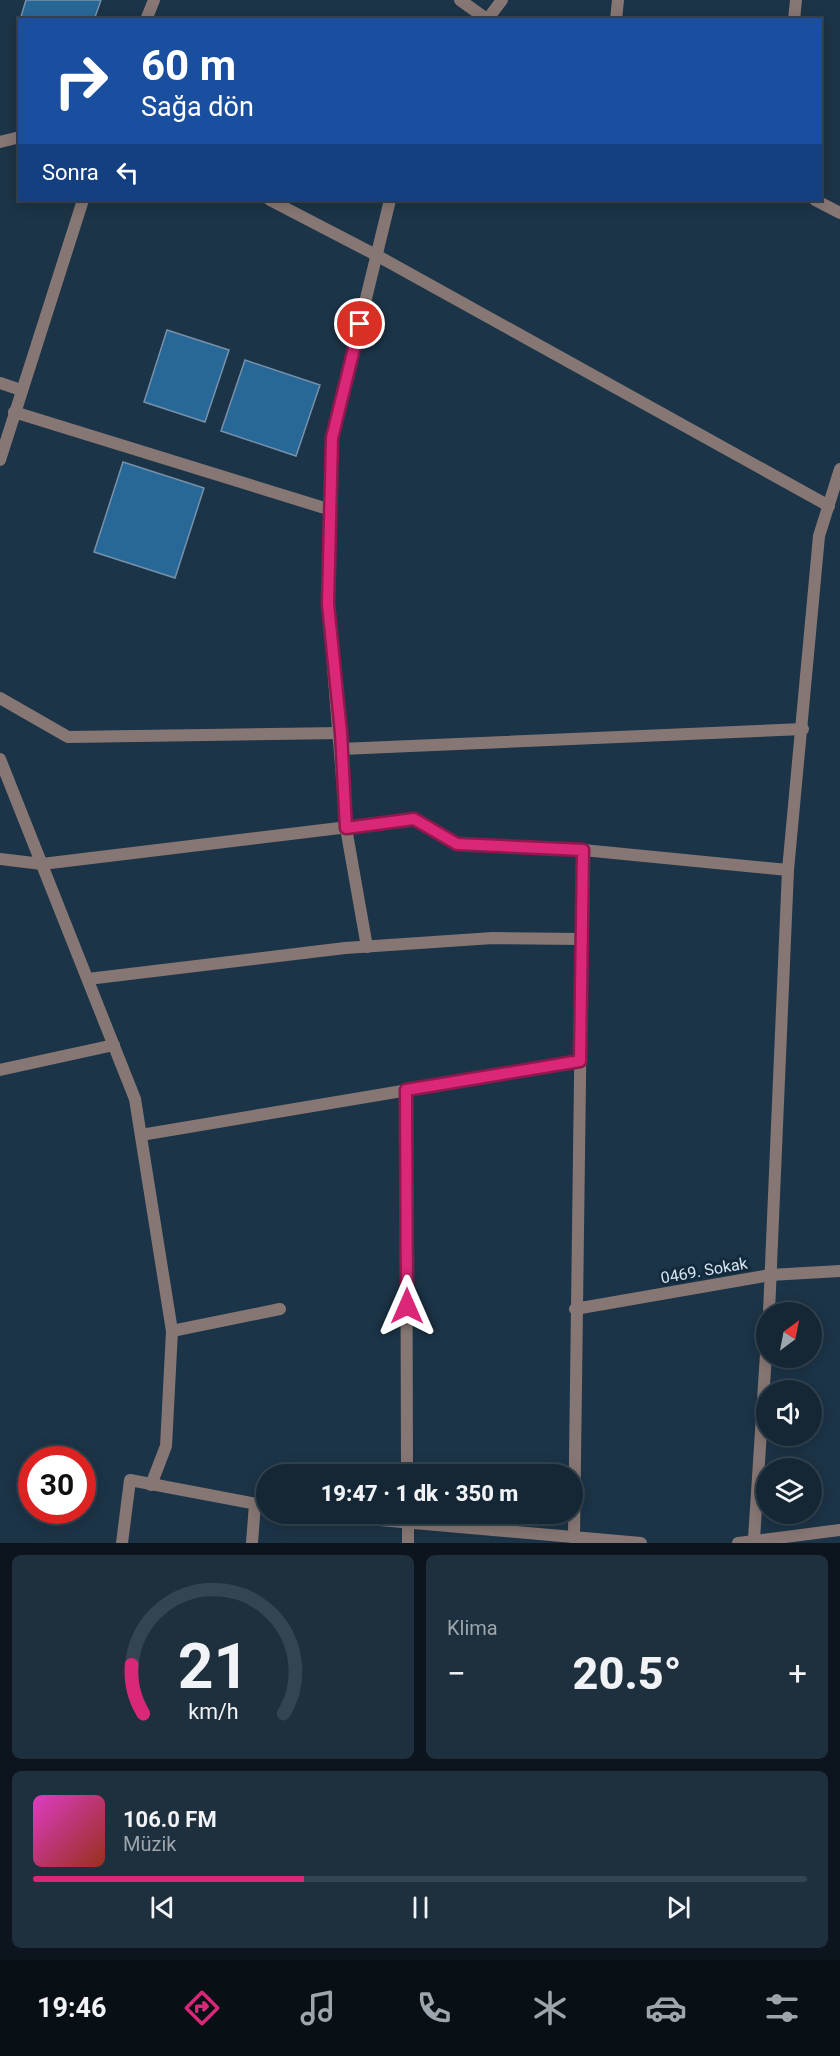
<!DOCTYPE html>
<html lang="tr">
<head>
<meta charset="utf-8">
<style>
	body { margin:0; font-family:Roboto,sans-serif; background:#1e2f3d; color:#f1f3f6; height:100vh; display:flex; flex-direction:column; font-size:22px; white-space:nowrap }
	* { box-sizing:border-box; margin:0 }
	p { font-size:20px; color:#9da5ad }
	.icon { flex:none; width:33px; height:33px; fill:none; stroke:currentColor; stroke-width:2; stroke-linecap:round; stroke-linejoin:round }
	.map { position:relative; height:1543px; overflow:hidden }
	.drawer { display:flex; flex-direction:column; gap:12px; padding:12px; background:#0c151d; flex:1 }
	.drawer>* { flex:none }
	.top-card { position:absolute; left:18px; top:18px; width:804px; height:183px; border-radius:0px; box-shadow:0 3px 15px #0003,0 0 0 2px #344450; background:#1a4fa0; color:#fff; overflow:hidden }
	.needle { width:39px; rotate:32deg }
	.fabs { position:absolute; left:756px; top:1302px; display:grid; gap:12px }
	.fabs a { display:grid; place-items:center; width:66px; height:66px; border-radius:50%; background:#152735; box-shadow:0 3px 15px #0003,0 0 0 2px #344450; font-size:30px }
	.speed { position:absolute; left:18px; top:1446px; display:flex; gap:12px; font-size:30px; font-weight:700; text-align:center }
	.speed>* { display:grid; place-content:center; width:78px; height:78px; border-radius:50%; background:#152735; box-shadow:0 3px 15px #0003,0 0 0 2px #344450; line-height:1 }
	.speed .limit { border:9px solid #d22; background:#fff; color:#111 }
	.pin { position:absolute; display:grid; place-items:center; width:51px; height:51px; color:#fff; margin:-26px; border:3px solid #fff; border-radius:50%; box-shadow:0 2px 6px #0007 }
	.me { position:absolute; width:66px; margin:-33px; rotate:0deg; stroke-linejoin:round; filter:drop-shadow(0 0 4px #0008) }
	.turn { display:flex; align-items:center; gap:21px; height:126px; padding:0 24px; font-size:27px }
	.turn .icon { width:78px; height:78px; stroke-width:2.5 }
	.turn b { display:block; font-size:42px; line-height:51px }
	.then { display:flex; align-items:center; height:57px; padding:0 24px; background:#0003; gap:12px; font-size:22px }
	.big { font-size:45px; font-weight:800; line-height:1.1 }
	.drawer .card { flex:1; display:flex; flex-direction:column; justify-content:center; gap:9px; min-width:0; padding:0 21px; border-radius:9px; background:#1e2f3d }
	.drawer .dial { align-items:center; gap:0 }
	.dial svg { height:156px; overflow:visible; fill:none; stroke:#344450; stroke-width:7; stroke-linecap:round; text-anchor:middle }
	.dial text { fill:#f1f3f6; stroke:none }
	.song { display:flex; align-items:center; gap:18px }
	.cover { width:72px; height:72px; border-radius:9px; background:linear-gradient(135deg,hsl(310 70% 55%),hsl(10 70% 35%)) }
	.played { height:6px; border-radius:3px; background:linear-gradient(90deg,#db2777 35%,#344450 35%) }
	.keys { display:flex; justify-content:space-around; direction:ltr }
	.heat { display:flex; justify-content:space-between; align-items:center; font-size:33px; direction:ltr }
	.drawer .tiles { flex:1; display:grid; gap:12px; grid-template-columns:1fr 1fr }
	.card:last-child { grid-column:span 2 }
	.trip { position:absolute; left:256px; top:1464px; width:327px; height:60px; border-radius:30px; background:#152735; box-shadow:0 3px 15px #0003,0 0 0 2px #344450; font-weight:800; line-height:60px; text-align:center }
	.tab-bar { display:flex; height:96px; justify-content:space-around; align-items:center; background:#081015; color:#9da5ad }
	.tab-bar .icon { width:42px; height:42px }
	.tab-bar .selected { color:#db2777 }
	.tab-bar b { font-size:27px; color:#f1f3f6 }
	.map>svg:first-child { display:block }
	.building { fill:#286898; stroke:#7791a8; stroke-width:1.5 }
	.lines { fill:none; stroke-linecap:round; stroke-linejoin:round }
	.minor { stroke:#877774; stroke-width:12 }
	.tertiary { stroke:#877774; stroke-width:12 }
	.route-casing { stroke:#8e194d; stroke-width:15 }
	.route { stroke:#db2777; stroke-width:10 }
	.labels { text-anchor:middle; stroke-width:6; stroke-linejoin:round; paint-order:stroke }
	.street-label { font-size:16px; fill:#d6e5f1; stroke:#122a3c }
</style>
</head>
<body>
<div class="map">
<svg width="840" height="1543" viewBox="0 0 840 1543">
	<rect width="100%" height="100%" fill="#1c3447"/>
	<g class="building">
		<path d="M26,0H101L94,20H20Z"/>
		<path d="M167,330L229,350L205,422L144,402Z"/>
		<path d="M245,360L320,385L296,456L221,431Z"/>
		<path d="M123,462L204,488L175,578L94,552Z"/>
	</g>
	<g class="lines">
		<g class="minor">
			<path d="M146,20L154,0"/>
			<path d="M487,20L502,0"/>
			<path d="M616,20L618,0"/>
			<path d="M794,20L796,0"/>
			<path d="M0,142L20,137"/>
			<path d="M270,200L376,255L829,506"/>
			<path d="M0,383L21,390"/>
			<path d="M14,412L331,510"/>
			<path d="M0,460L83,200"/>
			<path d="M0,698L68,737L341,733"/>
			<path d="M341,749L803,729"/>
			<path d="M0,759L135,1099L172,1331L166,1446L151,1485"/>
			<path d="M0,859L42,864L414,819L457,844L583,850L788,870"/>
			<path d="M367,947L346,828L328,604L332,438L390,200"/>
			<path d="M88,979L345,948L493,938L582,939"/>
			<path d="M0,1070L114,1045"/>
			<path d="M406,1091L407,1474"/>
			<path d="M141,1135L580,1061"/>
			<path d="M575,1309L770,1275L840,1271"/>
			<path d="M769,1312L788,870L819,536L840,469"/>
			<path d="M172,1331L280,1309"/>
			<path d="M311,1514L641,1543"/>
			<path d="M408,1514V1543"/>
			<path d="M574,1536L583,850"/>
			<path d="M754,1539L766,1354"/>
			<path d="M122,1543L130,1480L267,1506"/>
			<path d="M252,1543L255,1504"/>
		</g>
		<g class="tertiary">
			<path d="M460,0L488,20"/>
			<path d="M815,200L840,213"/>
			<path d="M738,1543L840,1530"/>
		</g>
	</g>
	<g class="lines">
		<g class="route-casing">
			<path id="route" d="M360,324L332,438L328,604L341,733L346,828L414,819L457,844L583,850L580,1061L406,1090L407,1306"/>
		</g>
		<use href="#route" class="route"/>
	</g>
	<g class="labels">
		<g class="street-label">
			<text transform="translate(704 1270) rotate(-10)" y="6">0469. Sokak</text>
		</g>
	</g>
</svg>
<div class="fabs">
<a><svg class="needle" viewBox="-14 -14 28 28"><path d="M0-13l5 13h-10z" fill="#e53935"/><path d="M0 13l5-13h-10z" fill="#9da5ad"/></svg></a>
<a><svg class="icon" aria-label="sound" viewBox="0 0 24 24"><path d="M4 9h4l5-4v14l-5-4H4zM17 9q2 3 0 6"/></svg></a>
<a><svg class="icon" aria-label="layers" viewBox="0 0 24 24"><path d="M12 4l9 5-9 5-9-5zM3 14l9 5 9-5"/></svg></a>
</div>
<div class="speed"><div class="limit">30</div></div>
<div class="pin" style="left:360px;top:324px;background:#d93025"><svg class="icon" aria-label="arrive" viewBox="0 0 24 24"><path d="M6 21V4h12l-3 4 3 4H6"/></svg></div>
<svg class="me" style="left:407px;top:1306px" viewBox="-20 -20 40 40"><path d="M0-17L14 15 0 8-14 15z" fill="#db2777" stroke="#fff" stroke-width="4"/></svg>
<div class="trip">19:47 · 1 dk · 350 m</div>
<div class="top-card">
<div class="turn"><svg class="icon" aria-label="right" viewBox="0 0 24 24"><path d="M7 20v-9h11M14 6l5 5-5 5"/></svg><div><b>60 m</b>Sağa dön</div></div>
<div class="then">Sonra<svg class="icon" aria-label="left" viewBox="0 0 24 24"><path d="M17 20v-9H6M10 6l-5 5 5 5"/></svg></div>
</div>
</div>
<section class="drawer">
<div class="tiles">
<div class="card dial"><svg viewBox="0 0 100 80">
<path d="M14 69A42 42 0 1 1 86 69"/>
<path d="M14 69A42 42 0 0 1 8 44" stroke="#db2777"/>
<text x="50" y="56" font-size="32" font-weight="700">21</text>
<text x="50" y="72" font-size="11">km/h</text>
</svg></div>
<div class="card"><p>Klima</p>
<div class="heat"><a>−</a><b class="big">20.5°</b><a>+</a></div>
</div>
<div class="card">
<div class="song"><i class="cover"></i><div><b>106.0 FM</b><p>Müzik</p></div></div>
<div class="played"></div>
<div class="keys"><svg class="icon" aria-label="previous" viewBox="0 0 24 24"><path d="M18 5L8 12l10 7zM5 5v14"/></svg><svg class="icon" aria-label="pause" viewBox="0 0 24 24"><path d="M8 5v14M16 5v14"/></svg><svg class="icon" aria-label="next" viewBox="0 0 24 24"><path d="M6 5l10 7-10 7zM19 5v14"/></svg></div>
</div>
</div>
</section>
<nav class="tab-bar">
<b>19:46</b>
<svg class="icon selected" aria-label="directions" viewBox="0 0 24 24"><path d="M12 3l9 9-9 9-9-9zM9 14v-3h6M13 9l2 2-2 2"/></svg>
<svg class="icon" aria-label="music" viewBox="0 0 24 24"><path d="M9 18V5l10-2v13"/><circle cx="6" cy="18" r="3"/><circle cx="16" cy="16" r="3"/></svg>
<svg class="icon" aria-label="phone" viewBox="0 0 24 24"><path d="M5 4h4l2 5-3 2q2 4 5 5l2-3 5 2v4C11 20 4 13 5 4z"/></svg>
<svg class="icon" aria-label="climate" viewBox="0 0 24 24"><path d="M12 3v18M4 7l16 10M4 17L20 7"/></svg>
<svg class="icon" aria-label="car" viewBox="0 0 24 24"><path d="M5 17H2v-5l4-1 3-4h7l3 4 3 1v5h-3M9 17h6M6 11h13"/><circle cx="7" cy="17" r="2"/><circle cx="17" cy="17" r="2"/></svg>
<svg class="icon" aria-label="filters" viewBox="0 0 24 24"><path d="M4 7h16M4 17h16"/><circle cx="9" cy="7" r="2"/><circle cx="15" cy="17" r="2"/></svg>
</nav>
</body>
</html>
